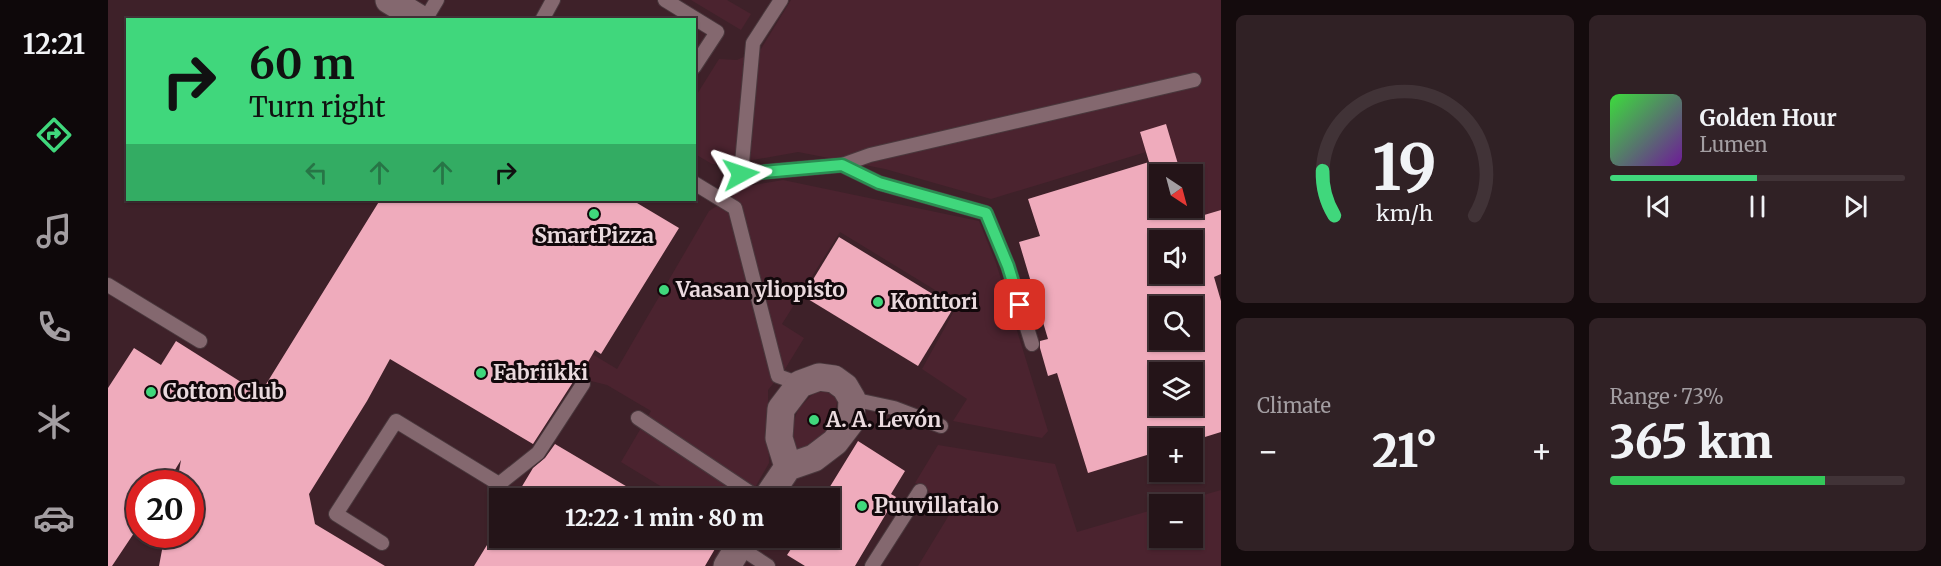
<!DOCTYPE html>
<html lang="en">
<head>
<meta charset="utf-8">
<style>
	body { margin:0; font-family:Merriweather,serif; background:#302125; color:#f1f3f6; height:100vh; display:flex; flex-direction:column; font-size:22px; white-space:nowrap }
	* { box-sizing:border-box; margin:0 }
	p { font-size:20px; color:#a39ea2 }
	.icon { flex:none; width:33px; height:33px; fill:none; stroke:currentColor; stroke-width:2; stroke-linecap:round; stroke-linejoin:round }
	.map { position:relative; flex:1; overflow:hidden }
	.sheet { display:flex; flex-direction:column; gap:15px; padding:15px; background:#140b0d; width:720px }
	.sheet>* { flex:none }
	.top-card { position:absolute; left:18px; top:18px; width:570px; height:183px; border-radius:0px; box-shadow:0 2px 4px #0004,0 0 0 2px #413337; background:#40d77c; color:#111; overflow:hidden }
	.needle { width:39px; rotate:144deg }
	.tools { position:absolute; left:1041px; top:164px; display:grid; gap:12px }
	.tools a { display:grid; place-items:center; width:54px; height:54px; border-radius:0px; background:#241418; box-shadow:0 2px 4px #0004,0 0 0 2px #413337; font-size:30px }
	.speed { position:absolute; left:18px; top:470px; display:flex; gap:12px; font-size:30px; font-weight:700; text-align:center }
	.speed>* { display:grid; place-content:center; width:78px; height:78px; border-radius:50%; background:#241418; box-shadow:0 2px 4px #0004,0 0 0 2px #413337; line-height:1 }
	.speed .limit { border:9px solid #d22; background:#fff; color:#111 }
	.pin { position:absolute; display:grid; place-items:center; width:51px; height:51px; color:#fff; margin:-26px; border-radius:12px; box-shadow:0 3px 9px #0006 }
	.me { position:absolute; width:66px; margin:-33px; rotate:85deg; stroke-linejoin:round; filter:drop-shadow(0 0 4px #0008) }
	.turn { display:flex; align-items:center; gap:21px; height:126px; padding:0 24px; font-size:27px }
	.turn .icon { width:78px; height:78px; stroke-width:2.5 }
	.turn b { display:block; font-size:42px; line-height:51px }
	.lanes { display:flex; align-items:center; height:57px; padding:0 24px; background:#0003; justify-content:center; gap:30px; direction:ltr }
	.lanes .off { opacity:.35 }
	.big { font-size:45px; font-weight:800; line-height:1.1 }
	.sheet .tile { flex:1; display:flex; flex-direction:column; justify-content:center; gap:9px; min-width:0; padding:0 21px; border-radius:9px; background:#302125 }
	.sheet .dial { align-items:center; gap:0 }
	.dial svg { height:156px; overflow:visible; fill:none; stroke:#413337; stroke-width:7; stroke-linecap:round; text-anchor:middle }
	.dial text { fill:#f1f3f6; stroke:none }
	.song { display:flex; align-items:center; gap:18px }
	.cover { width:72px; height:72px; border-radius:9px; background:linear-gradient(135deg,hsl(120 70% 55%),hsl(280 70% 35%)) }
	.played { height:6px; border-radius:3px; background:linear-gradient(90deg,#40d77c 50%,#413337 50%) }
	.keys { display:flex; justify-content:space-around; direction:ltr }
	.heat { display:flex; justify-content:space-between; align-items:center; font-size:33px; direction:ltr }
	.charge { height:9px; border-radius:4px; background:linear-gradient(90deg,#34c759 73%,#413337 0) }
	.sheet .tiles { flex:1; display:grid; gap:15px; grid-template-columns:repeat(2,1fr) }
	.trip { position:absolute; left:381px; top:488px; width:351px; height:60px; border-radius:0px; background:#241418; box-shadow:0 2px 4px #0004,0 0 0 2px #413337; font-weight:800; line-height:60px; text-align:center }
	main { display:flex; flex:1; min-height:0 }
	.menu { display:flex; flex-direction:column; width:108px; justify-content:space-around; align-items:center; background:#0e080a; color:#a39ea2 }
	.menu .icon { width:42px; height:42px }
	.menu .selected { color:#40d77c }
	.menu b { font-size:27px; color:#f1f3f6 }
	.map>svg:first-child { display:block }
	.built { fill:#3e2129; fill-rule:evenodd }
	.green { fill:#4b232f }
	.building { fill:#efabbc; fill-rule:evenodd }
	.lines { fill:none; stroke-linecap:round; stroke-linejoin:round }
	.lane-casing { stroke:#4a383d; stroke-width:16 }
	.street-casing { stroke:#4a383d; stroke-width:29 }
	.lane { stroke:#84686f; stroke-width:14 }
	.street { stroke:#84686f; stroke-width:27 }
	.route-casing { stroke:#2a8c51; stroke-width:15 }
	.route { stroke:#40d77c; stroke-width:10 }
	.poi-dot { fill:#40d77c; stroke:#12080b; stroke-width:2 }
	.labels { text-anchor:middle; stroke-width:6; stroke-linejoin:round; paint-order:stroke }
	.poi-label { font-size:21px; font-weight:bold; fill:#eadade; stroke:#12080b; text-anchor:start }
</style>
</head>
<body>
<main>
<nav class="menu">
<b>12:21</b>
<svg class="icon selected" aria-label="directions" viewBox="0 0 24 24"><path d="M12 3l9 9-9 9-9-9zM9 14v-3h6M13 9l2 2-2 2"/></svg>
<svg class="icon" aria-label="music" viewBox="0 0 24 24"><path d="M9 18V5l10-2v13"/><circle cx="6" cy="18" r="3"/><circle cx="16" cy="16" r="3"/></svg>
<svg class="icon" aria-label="phone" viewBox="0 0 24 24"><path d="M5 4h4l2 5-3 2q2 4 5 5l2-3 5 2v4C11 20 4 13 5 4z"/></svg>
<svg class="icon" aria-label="climate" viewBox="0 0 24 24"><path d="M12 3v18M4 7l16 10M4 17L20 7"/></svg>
<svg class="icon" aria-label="car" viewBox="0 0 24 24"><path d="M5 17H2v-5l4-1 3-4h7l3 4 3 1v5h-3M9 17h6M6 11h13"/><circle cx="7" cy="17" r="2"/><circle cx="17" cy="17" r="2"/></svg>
</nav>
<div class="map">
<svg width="1113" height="566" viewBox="0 0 1113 566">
	<rect width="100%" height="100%" fill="#301a20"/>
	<path class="built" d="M0,0H1113V566H0ZM20,20H586V200H20ZM1052,174H1084V207H1052ZM1052,240H1084V273H1052ZM1052,306H1084V339H1052ZM1052,372H1084V405H1052ZM1052,438H1084V471H1052ZM32,483H82V534H32ZM392,498H722V537H392ZM1052,504H1084V537H1052Z"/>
	<g class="green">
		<path d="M583,0H619L643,14L633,30Z"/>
		<path d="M683,0H1113V210L1086,218L1083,207H1084V174H1073L1057,125L1032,133L1038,152L883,199L777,169L690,152L623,164H604L587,154L586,99L611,59L629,60L653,49Z"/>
		<path d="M675,180L871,221L888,263L940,431L934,438L845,421L859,399L814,369L850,304L732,232L674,324L696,338L677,369L660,390L661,463L641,498H572L513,462L543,411L499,385L475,379L374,318L388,296L509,369L601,211L640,186Z"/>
		<path d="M710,389H721L730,399L721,432L709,444L688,450L681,431L691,408Z"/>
		<path d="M830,445L947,464L969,532L1051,508L1052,537H1084V504H1064L1113,490V566H810L846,507L807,483Z"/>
	</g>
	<g class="building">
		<path d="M1058,124L1073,174H1052V207H1083L1086,218L1113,210V274L1106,277L1113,301V432L1084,441V438H1052V451L980,473L949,373L940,376L932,348V341L940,339L911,242L932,236L920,199L1041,162L1032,132ZM1052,240H1084V273H1052ZM1052,306H1084V339H1052ZM1052,372H1084V405H1052Z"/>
		<path d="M272,200H524L571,228L493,354L487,350L472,376L467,379L425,444L282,359L259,401L201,494L207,524L277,566H51L57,534H82V483H69L73,460L59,483H32V524L4,566H0V388L26,348L53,365L68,341L152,394Z"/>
		<path d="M731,237L846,307L810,366L695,296Z"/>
		<path d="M750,441L797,471L783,494L788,497L747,566H697L679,555L691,537H722V498H715Z"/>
		<path d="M447,444L469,457L538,498H407L425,468L437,458Z"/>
		<path d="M392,524V537H603L611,542L597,566H366Z"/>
	</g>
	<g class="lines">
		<g class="lane-casing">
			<g id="lane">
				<path d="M557,0L609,32L586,67"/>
				<path d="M673,0L645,43L633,174L734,165L762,155L1086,80"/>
				<path d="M317,20L329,0"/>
				<path d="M434,20L445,0"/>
				<path d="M734,165L771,183L878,213L900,266L924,344"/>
				<path d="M586,183L627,208L670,376L692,384"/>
				<path d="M0,285L92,341"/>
				<path d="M744,399L786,408L833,426"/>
				<path d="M530,418L650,498"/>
				<path d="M274,543L228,514L288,421L391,484L430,453L475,384"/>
				<path d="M631,547L660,566"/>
				<path d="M764,566L812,491"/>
			</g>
		</g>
		<g class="street-casing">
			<g id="street">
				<path d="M281,0L314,20"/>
				<path d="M659,498L680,467L706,458L727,442L743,421L744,399L737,387L726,379L711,377L692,384L673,409L671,438L680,467"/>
				<path d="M619,566L637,537"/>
			</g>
		</g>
		<use href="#lane" class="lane"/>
		<use href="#street" class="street"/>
	</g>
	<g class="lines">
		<g class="route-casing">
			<path id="route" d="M633,174L734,165L771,183L878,213L900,266L912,305"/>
		</g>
		<use href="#route" class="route"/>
	</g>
	<g class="poi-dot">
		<circle cx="486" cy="214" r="6"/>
		<circle cx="556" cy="290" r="6"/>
		<circle cx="770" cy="302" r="6"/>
		<circle cx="373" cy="373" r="6"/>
		<circle cx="43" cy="392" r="6"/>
		<circle cx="706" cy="420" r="6"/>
		<circle cx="754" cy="506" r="6"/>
	</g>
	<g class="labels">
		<g class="poi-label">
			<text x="486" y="243" text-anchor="middle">SmartPizza</text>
			<text x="568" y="297">Vaasan yliopisto</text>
			<text x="782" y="309">Konttori</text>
			<text x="385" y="380">Fabriikki</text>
			<text x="55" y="399">Cotton Club</text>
			<text x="718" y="427">A. A. Levón</text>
			<text x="766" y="513">Puuvillatalo</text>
		</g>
	</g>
</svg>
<div class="tools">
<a><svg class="needle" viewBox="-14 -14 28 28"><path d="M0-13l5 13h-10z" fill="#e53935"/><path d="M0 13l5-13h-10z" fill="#a39ea2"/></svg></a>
<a><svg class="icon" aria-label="sound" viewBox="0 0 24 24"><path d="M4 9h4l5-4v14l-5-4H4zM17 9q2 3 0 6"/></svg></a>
<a><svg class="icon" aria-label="search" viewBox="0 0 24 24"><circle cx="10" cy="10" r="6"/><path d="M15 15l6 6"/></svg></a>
<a><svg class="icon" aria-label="layers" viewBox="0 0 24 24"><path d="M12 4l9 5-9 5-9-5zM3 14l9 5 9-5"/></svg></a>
<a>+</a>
<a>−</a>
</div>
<div class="speed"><div class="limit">20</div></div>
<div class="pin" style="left:912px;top:305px;background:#d93025"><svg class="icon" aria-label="arrive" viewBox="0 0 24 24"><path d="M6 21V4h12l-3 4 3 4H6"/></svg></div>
<svg class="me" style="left:633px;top:174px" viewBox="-20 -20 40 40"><path d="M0-17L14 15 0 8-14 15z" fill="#40d77c" stroke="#fff" stroke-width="4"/></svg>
<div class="trip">12:22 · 1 min · 80 m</div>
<div class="top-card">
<div class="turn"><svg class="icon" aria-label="right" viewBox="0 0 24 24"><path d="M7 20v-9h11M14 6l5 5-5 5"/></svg><div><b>60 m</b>Turn right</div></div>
<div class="lanes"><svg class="icon off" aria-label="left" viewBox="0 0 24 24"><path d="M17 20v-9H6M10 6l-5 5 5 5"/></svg><svg class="icon off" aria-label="ahead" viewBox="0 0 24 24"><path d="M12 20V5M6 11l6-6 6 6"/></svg><svg class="icon off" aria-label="ahead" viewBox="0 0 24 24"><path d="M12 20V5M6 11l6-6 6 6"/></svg><svg class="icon" aria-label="right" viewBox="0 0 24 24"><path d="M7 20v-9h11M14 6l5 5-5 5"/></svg></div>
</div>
</div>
<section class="sheet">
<div class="tiles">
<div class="tile dial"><svg viewBox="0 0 100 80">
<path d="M14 69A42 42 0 1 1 86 69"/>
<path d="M14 69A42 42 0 0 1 8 46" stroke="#40d77c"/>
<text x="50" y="56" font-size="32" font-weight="700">19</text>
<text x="50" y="72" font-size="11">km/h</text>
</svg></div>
<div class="tile">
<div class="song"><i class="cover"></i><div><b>Golden Hour</b><p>Lumen</p></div></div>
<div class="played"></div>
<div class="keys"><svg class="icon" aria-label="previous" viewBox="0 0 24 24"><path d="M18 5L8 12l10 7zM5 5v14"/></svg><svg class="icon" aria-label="pause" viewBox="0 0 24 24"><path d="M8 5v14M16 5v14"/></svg><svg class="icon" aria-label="next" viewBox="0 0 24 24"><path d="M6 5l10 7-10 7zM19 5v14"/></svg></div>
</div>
<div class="tile"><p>Climate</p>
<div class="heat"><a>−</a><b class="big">21°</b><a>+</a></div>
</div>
<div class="tile"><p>Range · 73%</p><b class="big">365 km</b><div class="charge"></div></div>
</div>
</section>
</main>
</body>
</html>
